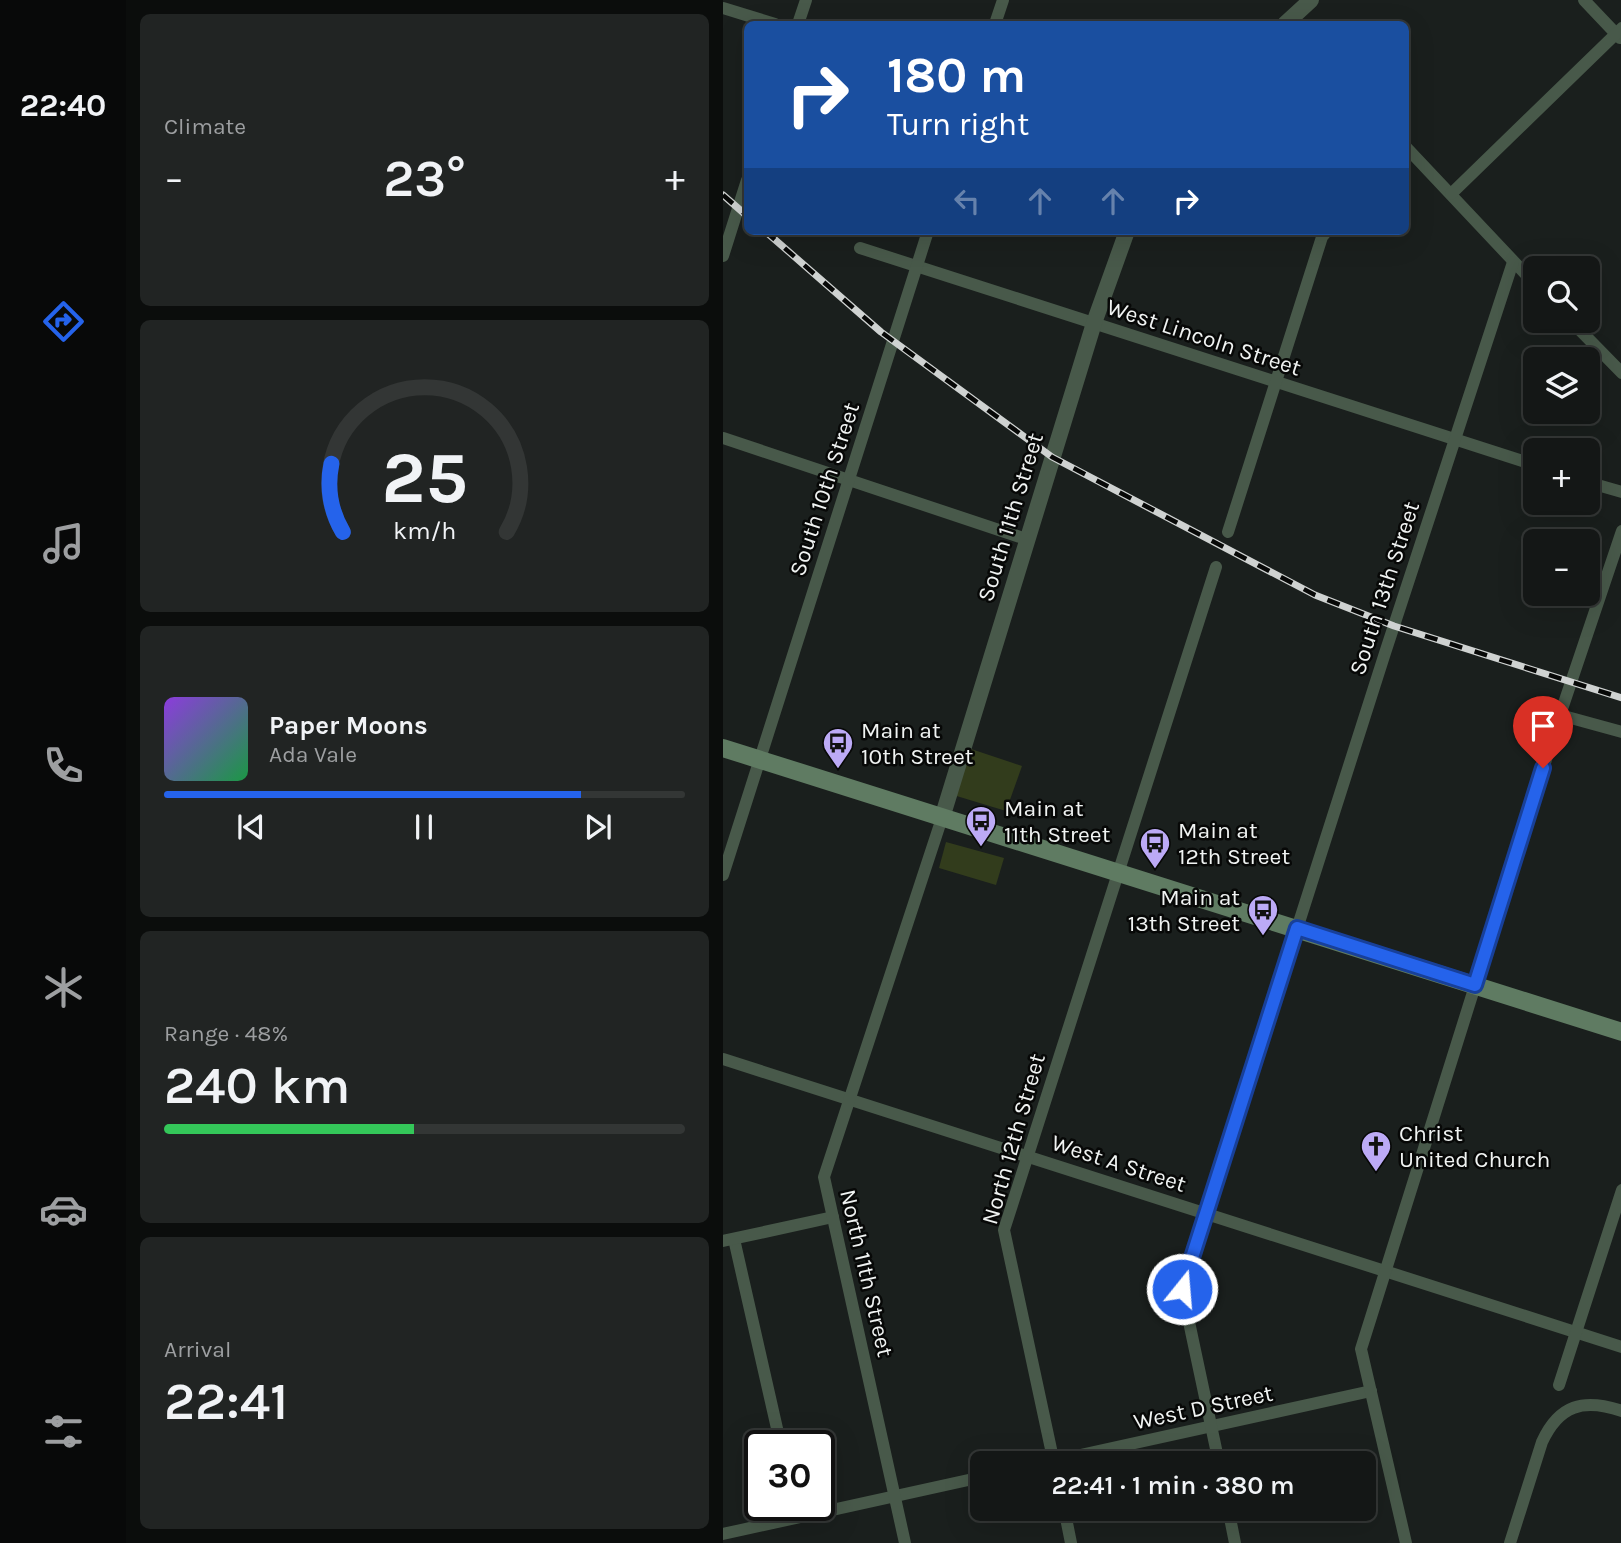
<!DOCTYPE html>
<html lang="en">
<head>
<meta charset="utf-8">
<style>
	body { margin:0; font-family:Karla,sans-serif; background:#212423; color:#f1f3f6; height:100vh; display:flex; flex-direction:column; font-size:26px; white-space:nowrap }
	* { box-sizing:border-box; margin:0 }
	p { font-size:23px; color:#9d9fa1 }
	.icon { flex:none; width:38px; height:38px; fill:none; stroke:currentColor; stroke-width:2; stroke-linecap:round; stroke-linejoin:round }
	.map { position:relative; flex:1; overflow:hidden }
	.panel { display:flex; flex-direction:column; gap:14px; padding:14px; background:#0b0d0c; width:597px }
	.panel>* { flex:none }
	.hud { position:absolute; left:21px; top:21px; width:665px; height:214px; border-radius:10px; box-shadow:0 7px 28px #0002,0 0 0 2px #333635; background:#1a4fa0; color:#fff; overflow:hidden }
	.buttons { position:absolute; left:800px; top:256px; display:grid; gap:14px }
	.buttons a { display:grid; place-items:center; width:77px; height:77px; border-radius:10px; background:#141716; box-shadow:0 7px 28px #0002,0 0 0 2px #333635; font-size:35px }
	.speed { position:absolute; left:21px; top:1430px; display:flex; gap:14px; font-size:35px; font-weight:700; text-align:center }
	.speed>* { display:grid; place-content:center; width:91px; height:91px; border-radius:50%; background:#141716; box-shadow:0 7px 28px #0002,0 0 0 2px #333635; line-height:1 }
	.speed .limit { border:4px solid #111; border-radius:10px; background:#fff; color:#111 }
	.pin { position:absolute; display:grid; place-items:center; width:60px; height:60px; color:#fff; margin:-72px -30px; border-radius:50% 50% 50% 0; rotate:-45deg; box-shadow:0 0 7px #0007 }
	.pin .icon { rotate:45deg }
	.me { position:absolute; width:77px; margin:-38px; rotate:17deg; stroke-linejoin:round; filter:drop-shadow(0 0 5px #0008) }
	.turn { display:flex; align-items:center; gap:24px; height:147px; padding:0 28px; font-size:32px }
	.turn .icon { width:91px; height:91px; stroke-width:2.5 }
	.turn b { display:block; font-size:49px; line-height:60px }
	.lanes { display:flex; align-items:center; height:66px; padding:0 28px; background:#0003; justify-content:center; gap:35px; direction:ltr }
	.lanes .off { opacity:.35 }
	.big { font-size:52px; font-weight:600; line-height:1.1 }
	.panel .tile { flex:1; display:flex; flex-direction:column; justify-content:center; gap:10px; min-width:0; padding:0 24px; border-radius:10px; background:#212423 }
	.panel .dial { align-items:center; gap:0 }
	.dial svg { height:182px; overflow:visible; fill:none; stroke:#333635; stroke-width:7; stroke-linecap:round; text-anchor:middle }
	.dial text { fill:#f1f3f6; stroke:none }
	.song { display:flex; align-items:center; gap:21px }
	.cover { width:84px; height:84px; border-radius:10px; background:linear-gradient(135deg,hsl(270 70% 55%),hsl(140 70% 35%)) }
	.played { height:7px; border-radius:4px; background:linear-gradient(90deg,#2563eb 80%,#333635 80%) }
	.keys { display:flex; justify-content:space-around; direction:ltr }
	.heat { display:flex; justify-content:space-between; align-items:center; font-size:38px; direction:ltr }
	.charge { height:10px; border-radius:5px; background:linear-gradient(90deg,#34c759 48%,#333635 0) }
	.trip { position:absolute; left:247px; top:1451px; width:406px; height:70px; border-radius:10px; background:#141716; box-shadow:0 7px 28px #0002,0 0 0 2px #333635; font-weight:600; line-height:70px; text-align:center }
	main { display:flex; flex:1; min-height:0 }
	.menu { display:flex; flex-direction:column; width:126px; justify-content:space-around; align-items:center; background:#080909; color:#9d9fa1 }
	.menu .icon { width:49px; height:49px }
	.menu .selected { color:#2563eb }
	.menu b { font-size:32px; color:#f1f3f6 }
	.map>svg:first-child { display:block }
	.green { fill:#323c1c }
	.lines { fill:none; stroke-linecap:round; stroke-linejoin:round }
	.minor { stroke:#48594a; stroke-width:12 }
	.tertiary { stroke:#48594a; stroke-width:16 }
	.secondary { stroke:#5f7b62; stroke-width:18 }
	.rail-casing { stroke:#cfd2d1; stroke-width:7 }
	.rail { stroke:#070807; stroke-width:4.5; stroke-dasharray:13; stroke-linecap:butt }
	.route-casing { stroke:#184099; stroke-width:18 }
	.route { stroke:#2563eb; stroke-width:12 }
	.labels { text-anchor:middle; stroke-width:5; stroke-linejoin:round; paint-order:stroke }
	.street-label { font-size:23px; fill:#f0f3f2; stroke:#070807 }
	.poi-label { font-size:23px; fill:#f0f3f2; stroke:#070807; text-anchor:start }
</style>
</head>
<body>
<main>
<nav class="menu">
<b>22:40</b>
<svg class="icon selected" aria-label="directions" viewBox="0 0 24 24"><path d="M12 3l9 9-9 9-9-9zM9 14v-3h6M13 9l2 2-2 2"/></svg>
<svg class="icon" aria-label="music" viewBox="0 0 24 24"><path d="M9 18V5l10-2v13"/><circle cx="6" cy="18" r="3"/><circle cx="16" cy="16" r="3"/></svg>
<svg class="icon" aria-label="phone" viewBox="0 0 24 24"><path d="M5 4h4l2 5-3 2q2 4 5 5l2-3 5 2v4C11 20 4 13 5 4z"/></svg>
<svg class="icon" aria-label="climate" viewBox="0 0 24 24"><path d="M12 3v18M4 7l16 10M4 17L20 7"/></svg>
<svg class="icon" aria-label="car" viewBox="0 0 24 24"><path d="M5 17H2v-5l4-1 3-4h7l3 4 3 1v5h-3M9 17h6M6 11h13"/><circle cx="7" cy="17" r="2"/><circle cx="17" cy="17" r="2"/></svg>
<svg class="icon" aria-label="filters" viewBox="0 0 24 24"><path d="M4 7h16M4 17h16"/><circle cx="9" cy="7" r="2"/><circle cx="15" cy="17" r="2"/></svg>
</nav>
<section class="panel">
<div class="tile"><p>Climate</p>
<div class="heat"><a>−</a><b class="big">23°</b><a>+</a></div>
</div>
<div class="tile dial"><svg viewBox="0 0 100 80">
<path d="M14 69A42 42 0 1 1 86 69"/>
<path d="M14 69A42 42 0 0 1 9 39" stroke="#2563eb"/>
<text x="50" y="56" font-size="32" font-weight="700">25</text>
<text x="50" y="72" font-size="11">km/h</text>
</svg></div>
<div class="tile">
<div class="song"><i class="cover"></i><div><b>Paper Moons</b><p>Ada Vale</p></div></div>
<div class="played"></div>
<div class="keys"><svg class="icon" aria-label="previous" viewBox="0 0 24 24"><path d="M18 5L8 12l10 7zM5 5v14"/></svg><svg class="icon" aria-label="pause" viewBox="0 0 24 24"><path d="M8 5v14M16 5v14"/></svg><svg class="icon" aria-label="next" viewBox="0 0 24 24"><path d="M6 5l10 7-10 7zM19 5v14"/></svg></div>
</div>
<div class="tile"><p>Range · 48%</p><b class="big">240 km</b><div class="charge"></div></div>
<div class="tile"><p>Arrival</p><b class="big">22:41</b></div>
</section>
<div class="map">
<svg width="899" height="1543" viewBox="0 0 899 1543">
	<rect width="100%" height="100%" fill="#1a1f1d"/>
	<g class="green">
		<path d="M248,749L299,766L283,811L227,794Z"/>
		<path d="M223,842L281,858L273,885L216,868Z"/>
	</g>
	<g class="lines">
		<g class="minor">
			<path d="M861,0L897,38"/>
			<path d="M0,8L52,24"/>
			<path d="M75,24L83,0"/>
			<path d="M272,24L280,0"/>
			<path d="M682,146L812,284"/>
			<path d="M728,194L899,28"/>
			<path d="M137,248L812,465"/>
			<path d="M0,256L24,180"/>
			<path d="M847,320L899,373"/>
			<path d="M0,438L303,539"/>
			<path d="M864,482L899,492"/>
			<path d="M505,532L599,237L604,231"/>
			<path d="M837,715L899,732"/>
			<path d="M0,875L205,231"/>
			<path d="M0,1059L899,1347"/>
			<path d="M11,1239L58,1446"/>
			<path d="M0,1241L110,1217"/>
			<path d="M836,1385L899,1190"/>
			<path d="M321,1463L648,1391"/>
			<path d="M331,1463L281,1230L493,567"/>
			<path d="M496,1463L459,1289L662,653L790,262"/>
			<path d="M341,1508L348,1543"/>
			<path d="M505,1508L512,1543"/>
			<path d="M0,1534L259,1477"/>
			<path d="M182,1543L101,1177L219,818"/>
			<path d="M683,1543L638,1349L837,715L899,531"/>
			<path d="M787,1543L819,1442C836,1405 860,1398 899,1411"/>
		</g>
		<g class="tertiary">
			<path d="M562,24L588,0"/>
			<path d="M219,818L371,323L404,231"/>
		</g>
		<path class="secondary" d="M0,748L899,1032"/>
		<g class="rail-casing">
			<g id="rail">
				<path d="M0,195L24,216"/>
				<path d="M42,231L158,332L329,457L592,595L671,626L899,698"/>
			</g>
		</g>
		<use href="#rail" class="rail"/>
	</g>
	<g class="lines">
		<g class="route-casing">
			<path id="route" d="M459,1289L574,928L752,985L820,768"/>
		</g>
		<use href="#route" class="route"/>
	</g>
	<defs>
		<g id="bus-pin" transform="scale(1.575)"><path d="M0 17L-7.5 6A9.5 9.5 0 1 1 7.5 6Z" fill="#bcaaf6" stroke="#070807"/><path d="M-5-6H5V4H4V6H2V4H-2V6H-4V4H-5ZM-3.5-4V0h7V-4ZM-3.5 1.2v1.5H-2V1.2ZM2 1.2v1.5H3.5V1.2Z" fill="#111"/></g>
		<g id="church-pin" transform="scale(1.575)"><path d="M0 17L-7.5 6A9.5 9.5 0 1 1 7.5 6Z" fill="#bcaaf6" stroke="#070807"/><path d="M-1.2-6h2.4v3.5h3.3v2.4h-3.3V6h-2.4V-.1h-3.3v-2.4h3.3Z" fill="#111"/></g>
	</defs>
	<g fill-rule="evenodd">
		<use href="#bus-pin" x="115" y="743"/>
		<use href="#bus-pin" x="258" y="821"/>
		<use href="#bus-pin" x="432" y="843"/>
		<use href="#bus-pin" x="540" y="910"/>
		<use href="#church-pin" x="653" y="1146"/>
	</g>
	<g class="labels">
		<g class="street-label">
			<text transform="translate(481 337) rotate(18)" y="8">West Lincoln Street</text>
			<text transform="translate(101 489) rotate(-72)" y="8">South 10th Street</text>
			<text transform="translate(287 517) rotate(-73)" y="8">South 11th Street</text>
			<text transform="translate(661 588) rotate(-72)" y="8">South 13th Street</text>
			<text transform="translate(290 1139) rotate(-74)" y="8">North 12th Street</text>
			<text transform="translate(396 1163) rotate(18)" y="8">West A Street</text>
			<text transform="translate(144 1273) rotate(77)" y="8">North 11th Street</text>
			<text transform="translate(480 1407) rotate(-12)" y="8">West D Street</text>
		</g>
		<g class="poi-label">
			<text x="138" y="738">Main at<tspan x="138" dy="26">10th Street</tspan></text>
			<text x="281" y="816">Main at<tspan x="281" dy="26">11th Street</tspan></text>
			<text x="455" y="838">Main at<tspan x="455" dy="26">12th Street</tspan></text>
			<text x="517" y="905" text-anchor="end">Main at<tspan x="517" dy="26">13th Street</tspan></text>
			<text x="676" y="1141">Christ<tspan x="676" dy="26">United Church</tspan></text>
		</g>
	</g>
</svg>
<div class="buttons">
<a><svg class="icon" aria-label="search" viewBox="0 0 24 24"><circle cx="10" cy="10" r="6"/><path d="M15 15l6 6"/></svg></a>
<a><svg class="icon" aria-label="layers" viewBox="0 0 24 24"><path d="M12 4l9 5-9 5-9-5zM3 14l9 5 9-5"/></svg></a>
<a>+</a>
<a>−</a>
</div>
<div class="speed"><div class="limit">30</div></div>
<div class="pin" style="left:820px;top:768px;background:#d93025"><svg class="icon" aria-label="arrive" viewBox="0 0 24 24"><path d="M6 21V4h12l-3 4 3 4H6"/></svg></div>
<svg class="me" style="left:459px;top:1289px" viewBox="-20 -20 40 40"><circle r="17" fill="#2563eb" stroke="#fff" stroke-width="3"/><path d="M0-11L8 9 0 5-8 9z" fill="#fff"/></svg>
<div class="trip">22:41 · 1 min · 380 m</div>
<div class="hud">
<div class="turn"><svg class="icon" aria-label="right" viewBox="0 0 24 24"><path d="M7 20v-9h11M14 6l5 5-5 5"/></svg><div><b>180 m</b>Turn right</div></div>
<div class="lanes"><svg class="icon off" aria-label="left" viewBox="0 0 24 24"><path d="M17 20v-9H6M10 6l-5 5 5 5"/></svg><svg class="icon off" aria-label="ahead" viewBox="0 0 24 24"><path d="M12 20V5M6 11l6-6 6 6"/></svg><svg class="icon off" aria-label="ahead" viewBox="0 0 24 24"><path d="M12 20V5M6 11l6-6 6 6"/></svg><svg class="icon" aria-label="right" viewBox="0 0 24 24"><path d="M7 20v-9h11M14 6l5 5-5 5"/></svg></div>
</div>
</div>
</main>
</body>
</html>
